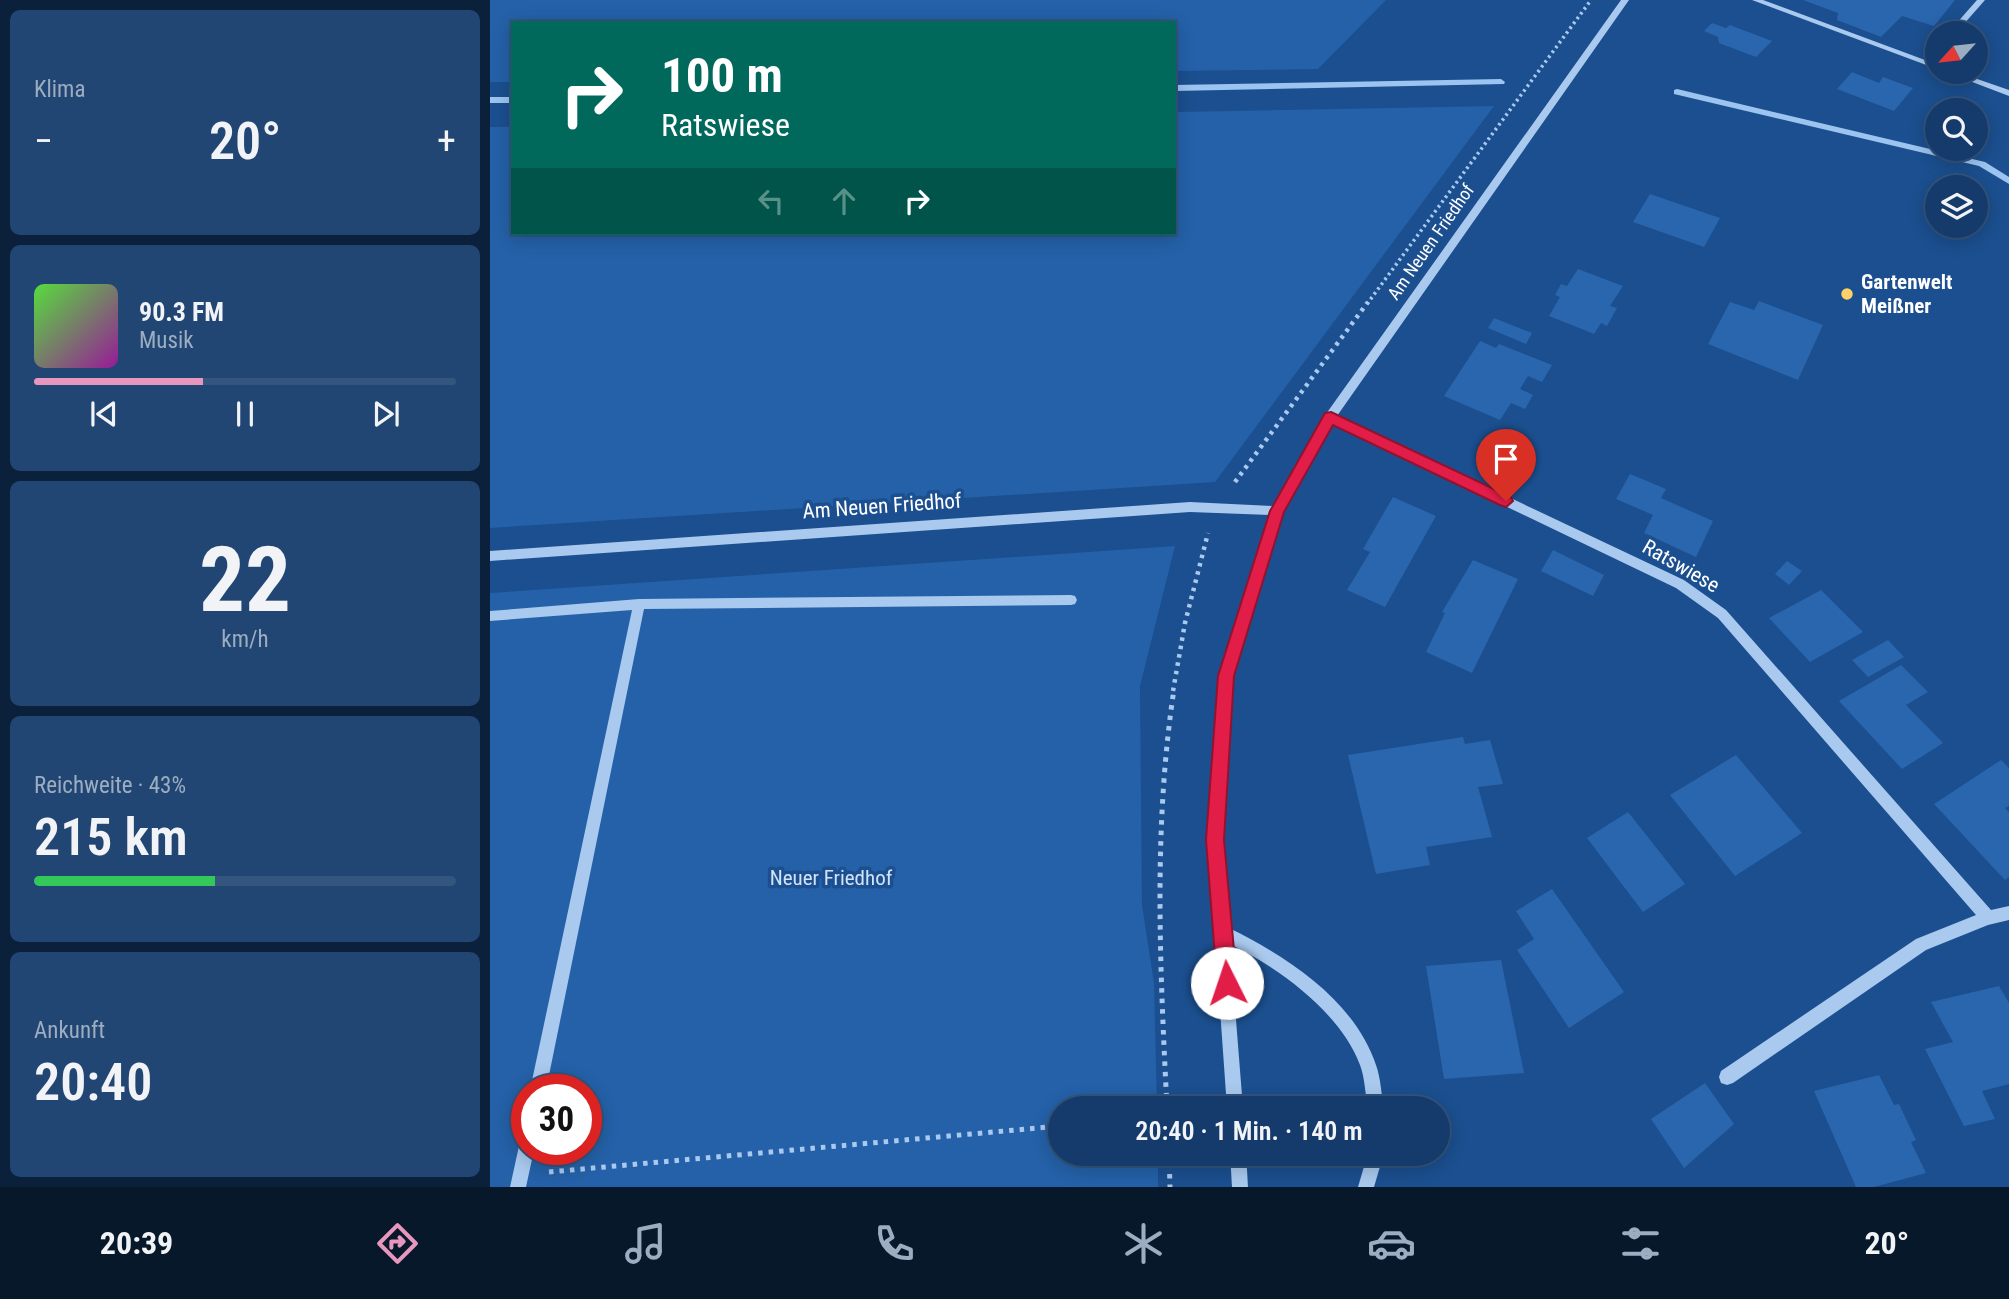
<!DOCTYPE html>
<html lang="de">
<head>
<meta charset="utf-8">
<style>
	body { margin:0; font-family:"Roboto Condensed",sans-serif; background:#214673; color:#f1f3f6; height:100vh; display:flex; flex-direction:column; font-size:26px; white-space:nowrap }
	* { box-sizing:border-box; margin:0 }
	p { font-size:23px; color:#9dadc1 }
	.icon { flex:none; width:38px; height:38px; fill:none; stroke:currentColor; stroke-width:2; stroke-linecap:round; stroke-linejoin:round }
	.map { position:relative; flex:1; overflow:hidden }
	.side { display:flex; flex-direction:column; gap:10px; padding:10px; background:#0b203b; width:490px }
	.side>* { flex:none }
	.top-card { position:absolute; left:21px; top:21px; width:665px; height:214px; border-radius:0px; box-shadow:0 4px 18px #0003,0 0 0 2px #33557e; background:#00695c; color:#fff; overflow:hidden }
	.needle { width:46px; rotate:243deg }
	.fabs { position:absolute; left:1435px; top:21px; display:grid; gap:14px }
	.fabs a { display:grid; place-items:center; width:63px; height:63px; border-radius:50%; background:#143b6b; box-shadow:0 4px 18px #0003,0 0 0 2px #33557e; font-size:35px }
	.speed { position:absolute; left:21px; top:1074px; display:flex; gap:14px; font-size:35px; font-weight:700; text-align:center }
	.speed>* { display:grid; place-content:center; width:91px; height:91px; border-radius:50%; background:#143b6b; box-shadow:0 4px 18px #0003,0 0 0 2px #33557e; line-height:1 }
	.speed .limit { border:10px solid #d22; background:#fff; color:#111 }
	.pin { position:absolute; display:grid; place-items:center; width:60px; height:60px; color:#fff; margin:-72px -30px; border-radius:50% 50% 50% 0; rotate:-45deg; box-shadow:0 0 7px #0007 }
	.pin .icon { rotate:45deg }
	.me { position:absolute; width:77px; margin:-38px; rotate:356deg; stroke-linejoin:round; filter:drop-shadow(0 0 5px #0008) }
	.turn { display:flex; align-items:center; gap:24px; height:147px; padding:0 35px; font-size:32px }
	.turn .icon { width:91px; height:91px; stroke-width:2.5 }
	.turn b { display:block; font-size:49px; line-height:60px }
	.lanes { display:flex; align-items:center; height:66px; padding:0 35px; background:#0003; justify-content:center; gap:35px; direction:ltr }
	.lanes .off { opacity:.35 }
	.big { font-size:52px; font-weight:600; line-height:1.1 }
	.side .tile { flex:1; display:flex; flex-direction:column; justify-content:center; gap:10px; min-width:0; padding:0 24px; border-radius:10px; background:#214673 }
	.side .dial { align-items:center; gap:0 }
	.dial b { font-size:91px; line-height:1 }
	.song { display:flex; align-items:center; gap:21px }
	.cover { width:84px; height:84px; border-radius:10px; background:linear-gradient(135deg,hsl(110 70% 55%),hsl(300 70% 35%)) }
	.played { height:7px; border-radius:4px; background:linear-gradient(90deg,#e797bd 40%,#33557e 40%) }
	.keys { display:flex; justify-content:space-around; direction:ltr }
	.heat { display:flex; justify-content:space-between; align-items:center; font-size:38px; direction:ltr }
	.charge { height:10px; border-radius:5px; background:linear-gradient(90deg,#34c759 43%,#33557e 0) }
	.trip { position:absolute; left:558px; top:1096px; width:402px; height:70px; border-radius:35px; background:#143b6b; box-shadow:0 4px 18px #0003,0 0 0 2px #33557e; font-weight:600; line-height:70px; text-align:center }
	.menu { display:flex; height:112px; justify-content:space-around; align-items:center; background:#08182b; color:#9dadc1 }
	.menu .icon { width:49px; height:49px }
	.menu .on { color:#e797bd }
	.menu b { font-size:32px; color:#f1f3f6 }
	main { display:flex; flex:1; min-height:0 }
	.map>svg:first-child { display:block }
	.green { fill:#2461a8; fill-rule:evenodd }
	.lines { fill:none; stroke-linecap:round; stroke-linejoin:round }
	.stream { fill:#9cc4f0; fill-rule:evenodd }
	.building { fill:#2a66ad }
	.path-far2 { stroke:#a9c9ee; stroke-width:3.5; stroke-dasharray:2.5 3.5; stroke-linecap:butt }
	.path-far1 { stroke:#a9c9ee; stroke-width:4.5; stroke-dasharray:3.5 5; stroke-linecap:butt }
	.path { stroke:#a9c9ee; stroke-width:5; stroke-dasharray:4.5 6; stroke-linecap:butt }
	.minor { fill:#a9c9ee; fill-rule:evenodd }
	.route { fill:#e11d48; stroke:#92132f; stroke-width:2 }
	.poi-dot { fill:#ffd166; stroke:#1b4f8f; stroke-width:2.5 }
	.labels { text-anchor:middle; stroke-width:7; stroke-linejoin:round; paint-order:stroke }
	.far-street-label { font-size:18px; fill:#fff; stroke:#1b4f8f }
	.poi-label { font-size:21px; font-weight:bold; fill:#fff; stroke:#1b4f8f; text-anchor:start }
	.street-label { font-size:21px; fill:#fff; stroke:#1b4f8f }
	.park-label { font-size:21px; fill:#cfe3fa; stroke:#1b4f8f }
</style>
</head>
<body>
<main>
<section class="side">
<div class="tile"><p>Klima</p>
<div class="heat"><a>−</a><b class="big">20°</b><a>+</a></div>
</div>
<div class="tile">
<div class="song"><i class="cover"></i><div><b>90.3 FM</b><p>Musik</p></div></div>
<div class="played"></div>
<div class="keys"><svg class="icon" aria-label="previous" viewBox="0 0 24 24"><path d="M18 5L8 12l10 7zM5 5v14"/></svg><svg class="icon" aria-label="pause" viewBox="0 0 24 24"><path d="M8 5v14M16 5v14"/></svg><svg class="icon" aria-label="next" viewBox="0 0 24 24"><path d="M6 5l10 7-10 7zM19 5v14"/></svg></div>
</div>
<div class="tile dial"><b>22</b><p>km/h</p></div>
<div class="tile"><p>Reichweite · 43%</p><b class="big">215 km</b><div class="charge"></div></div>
<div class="tile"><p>Ankunft</p><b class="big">20:40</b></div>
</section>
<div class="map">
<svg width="1519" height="1187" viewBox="0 0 1519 1187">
	<rect width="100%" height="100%" fill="#1b4f8f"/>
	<g class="green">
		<path d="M0,0H896L828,69L684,71V23H23V82H0Z"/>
		<path d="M1004,106L725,482L0,528V127H23V233H684V112Z"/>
		<path d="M685,546L650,686L652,905L664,983L667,1108H570V1153H668V1187H0V593ZM37,1090H96V1150H37Z"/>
	</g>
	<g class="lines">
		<g class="stream">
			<path d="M1011,79L1015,82L1014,84L684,91V85Z"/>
			<path d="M1187,89L1495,162L1519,177V184L1489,166L1184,94V90Z"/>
			<rect x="0" y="97" width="23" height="6"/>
		</g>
	</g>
	<g class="building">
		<path d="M1313,0H1465L1444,26L1412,16L1391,37L1347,20L1348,13Z"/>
		<path d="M1222,23L1236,28L1240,25L1282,41L1266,57L1229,43L1228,37L1214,31Z"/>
		<path d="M1362,72L1389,83L1393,77L1423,88L1404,111L1347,89Z"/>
		<path d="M1160,194L1230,218L1214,247L1143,222Z"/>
		<path d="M1088,269L1133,286L1120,306L1127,308L1117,326L1111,323L1104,334L1059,316L1070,297L1065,295L1071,284L1077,286Z"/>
		<path d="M1269,301L1333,325L1308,380L1218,344L1240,302L1264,310Z"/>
		<path d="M1004,318L1042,333L1036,344L998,328Z"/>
		<path d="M990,341L1006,348L1009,344L1062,365L1052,382L1038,376L1030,389L1043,395L1035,409L1021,403L1010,420L954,396Z"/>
		<path d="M1140,474L1176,489L1171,498L1223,521L1206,557L1154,533L1163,515L1126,499Z"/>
		<path d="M903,497L946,516L895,607L857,590L880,552L873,549Z"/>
		<path d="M1063,550L1114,575L1103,596L1051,571Z"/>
		<path d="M983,560L1028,579L982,673L936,652L955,613L952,612Z"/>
		<path d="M1297,561L1312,571L1299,585L1285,574Z"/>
		<path d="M1331,590L1373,632L1320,662L1279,618Z"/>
		<path d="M1398,640L1414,657L1378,677L1362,660Z"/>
		<path d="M1411,665L1438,692L1416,705L1453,743L1412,769L1349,701Z"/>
		<path d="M973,737L975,744L1000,740L1013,784L988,787L1002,837L936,847L940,865L886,874L858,755Z"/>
		<path d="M1246,755L1312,833L1245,876L1180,795Z"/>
		<path d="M1511,760L1519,768V806L1515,808L1519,812V877L1515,880L1444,804Z"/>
		<path d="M1138,812L1195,884L1153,912L1097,838Z"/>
		<path d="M1062,889L1134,992L1079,1028L1027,950L1044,939L1026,911Z"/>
		<path d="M1011,960L1034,1073L954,1079L936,966Z"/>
		<path d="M1509,986L1519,1003V1084L1492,1091L1505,1119L1474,1126L1435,1049L1463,1042L1441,1002Z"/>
		<path d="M1389,1075L1404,1105L1409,1104L1426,1140L1421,1142L1436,1173L1384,1187H1366L1324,1091Z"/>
		<path d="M1215,1083L1244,1124L1194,1168L1161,1119Z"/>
	</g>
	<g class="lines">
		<path class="path-far2" d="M877,304L1101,0"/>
		<g class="path-far1">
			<path d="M745,482L878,302"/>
			<path d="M683,691L695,623L718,533"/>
		</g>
		<g class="path">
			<path d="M677,1108C670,967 663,829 684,689"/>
			<path d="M679,1153L680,1187"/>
			<path d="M59,1172L570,1126"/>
		</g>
		<g class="minor">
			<path d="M1131,0H1139L847,416L1194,580L1236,610L1501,910L1519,906V920L1498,925L1436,950L1243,1083L1237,1085L1231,1083L1229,1077L1231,1071L1426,939L1486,915L1228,618L1186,588L842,423L793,512L742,676L732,840L739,928C798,957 864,1000 886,1065C891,1079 891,1094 894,1108H878C875,1094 875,1078 870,1065C850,1012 789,968 740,944L753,1108H737L718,840L730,676L780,515L700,512L0,561V551L700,502L784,506L836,414Z"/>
			<path d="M1262,0H1273L1435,60L1444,48H1447V55L1441,62L1447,64V69Z"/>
			<path d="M1487,0H1495L1466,33H1458Z"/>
			<path d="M1456,72H1467L1519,90V96Z"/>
			<path d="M581,595L585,596L587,600L585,604L581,605L154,609L56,1090H40L142,610L0,621V611L149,599Z"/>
			<path d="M37,1138V1150H44L36,1187H20L29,1146L31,1140Z"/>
			<path d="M740,1153H756L758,1187H742Z"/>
			<path d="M878,1153H894L884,1187H868Z"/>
		</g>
	</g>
	<path class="route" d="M841,412L1021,497L1023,501L1016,507L1010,505L843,425L794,512L744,676L734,840L747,983L744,990L737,992L730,990L727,983L716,840L728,676L780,511L835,413Z"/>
	<circle class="poi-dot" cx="1357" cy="294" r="7"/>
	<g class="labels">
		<g class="far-street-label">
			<text transform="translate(941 242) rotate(-55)" y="6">Am Neuen Friedhof</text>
		</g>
		<g class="poi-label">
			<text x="1371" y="289">Gartenwelt<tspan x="1371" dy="24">Meißner</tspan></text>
		</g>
		<g class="street-label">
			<text transform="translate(392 506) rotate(-4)" y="7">Am Neuen Friedhof</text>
			<text transform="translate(1191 566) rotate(30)" y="7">Ratswiese</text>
		</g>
		<g class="park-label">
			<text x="341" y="885">Neuer Friedhof</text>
		</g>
	</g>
</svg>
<div class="fabs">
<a><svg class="needle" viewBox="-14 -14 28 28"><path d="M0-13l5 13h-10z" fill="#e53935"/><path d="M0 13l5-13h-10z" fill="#9dadc1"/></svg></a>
<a><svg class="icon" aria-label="search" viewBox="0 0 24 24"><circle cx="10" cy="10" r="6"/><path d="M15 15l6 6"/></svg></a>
<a><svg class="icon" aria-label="layers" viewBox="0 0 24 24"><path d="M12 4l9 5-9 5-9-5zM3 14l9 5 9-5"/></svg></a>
</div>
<div class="speed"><div class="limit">30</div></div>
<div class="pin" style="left:1016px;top:501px;background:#d93025"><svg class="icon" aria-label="arrive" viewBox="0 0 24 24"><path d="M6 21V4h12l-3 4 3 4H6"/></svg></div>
<svg class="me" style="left:737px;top:983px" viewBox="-20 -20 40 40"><circle r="19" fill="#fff"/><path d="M0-13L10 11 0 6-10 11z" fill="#e11d48"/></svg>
<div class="trip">20:40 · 1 Min. · 140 m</div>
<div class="top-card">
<div class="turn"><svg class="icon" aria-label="right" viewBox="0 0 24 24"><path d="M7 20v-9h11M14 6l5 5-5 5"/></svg><div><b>100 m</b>Ratswiese</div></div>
<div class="lanes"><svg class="icon off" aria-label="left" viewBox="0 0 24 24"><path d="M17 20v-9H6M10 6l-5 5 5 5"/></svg><svg class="icon off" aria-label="ahead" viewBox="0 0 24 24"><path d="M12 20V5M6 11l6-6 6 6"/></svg><svg class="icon" aria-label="right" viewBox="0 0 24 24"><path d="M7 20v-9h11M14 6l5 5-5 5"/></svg></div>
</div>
</div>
</main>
<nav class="menu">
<b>20:39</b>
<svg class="icon on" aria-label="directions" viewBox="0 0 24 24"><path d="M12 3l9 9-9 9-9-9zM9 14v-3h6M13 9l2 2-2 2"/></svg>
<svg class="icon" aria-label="music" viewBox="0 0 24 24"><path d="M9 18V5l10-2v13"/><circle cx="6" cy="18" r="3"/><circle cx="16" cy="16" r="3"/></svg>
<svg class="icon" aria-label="phone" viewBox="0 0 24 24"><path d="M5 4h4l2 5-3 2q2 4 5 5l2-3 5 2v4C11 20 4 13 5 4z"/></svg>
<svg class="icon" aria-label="climate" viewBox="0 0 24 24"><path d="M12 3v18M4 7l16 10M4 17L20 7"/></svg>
<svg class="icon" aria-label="car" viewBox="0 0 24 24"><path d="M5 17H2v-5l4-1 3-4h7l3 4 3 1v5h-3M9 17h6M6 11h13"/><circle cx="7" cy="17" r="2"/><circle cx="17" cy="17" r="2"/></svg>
<svg class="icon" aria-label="filters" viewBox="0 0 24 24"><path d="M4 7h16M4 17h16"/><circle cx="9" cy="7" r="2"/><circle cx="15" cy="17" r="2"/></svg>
<b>20°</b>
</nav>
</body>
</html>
